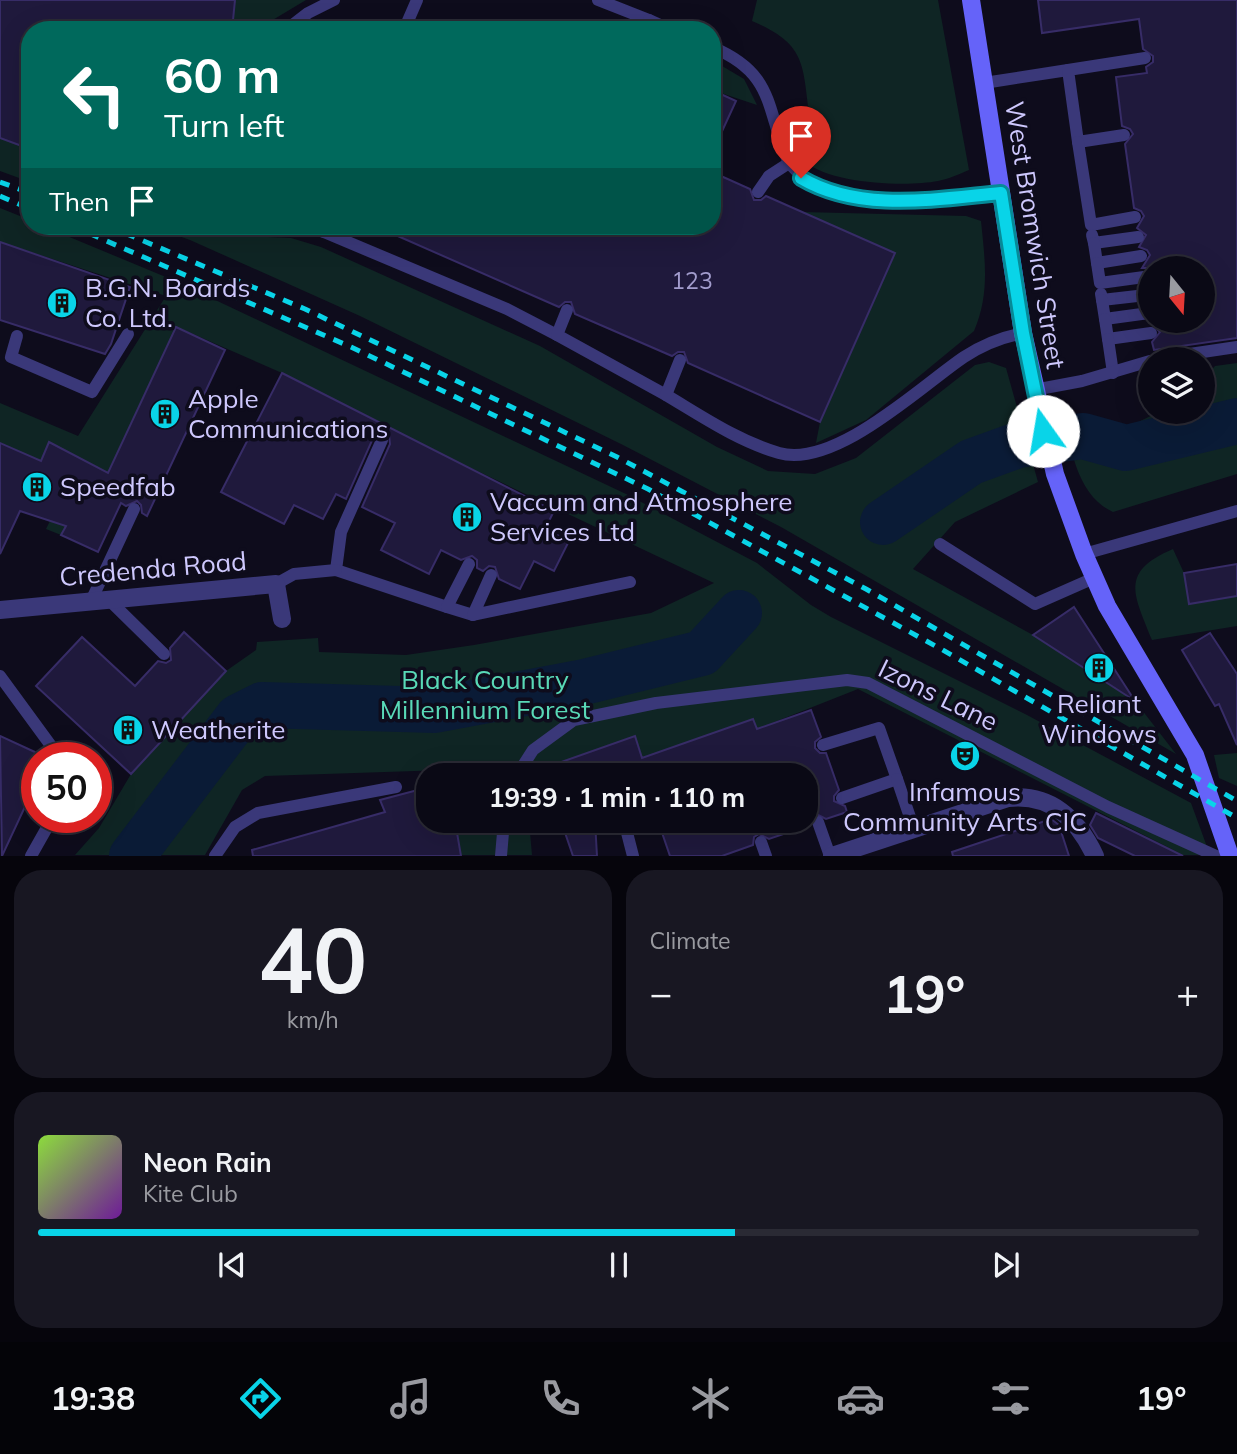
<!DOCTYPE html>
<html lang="en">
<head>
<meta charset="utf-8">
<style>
	body { margin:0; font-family:Mulish,sans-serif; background:#181722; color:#f1f3f6; height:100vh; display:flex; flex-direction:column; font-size:26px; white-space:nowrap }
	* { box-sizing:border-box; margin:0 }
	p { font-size:23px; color:#999aa0 }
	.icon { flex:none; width:38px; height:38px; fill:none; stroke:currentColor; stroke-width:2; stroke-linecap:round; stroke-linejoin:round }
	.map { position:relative; height:856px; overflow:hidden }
	.sheet { display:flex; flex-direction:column; gap:14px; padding:14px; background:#06050c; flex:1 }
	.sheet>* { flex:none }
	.guide { position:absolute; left:21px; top:21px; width:700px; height:214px; border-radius:28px; box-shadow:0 7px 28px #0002,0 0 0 2px #2a2a34; background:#00695c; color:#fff; overflow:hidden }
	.needle { width:46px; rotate:162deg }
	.controls { position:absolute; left:1138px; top:256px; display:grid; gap:14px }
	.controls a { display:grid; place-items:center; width:77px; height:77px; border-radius:50%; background:#0a0915; box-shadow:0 7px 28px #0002,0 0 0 2px #2a2a34; font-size:35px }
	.speed { position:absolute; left:21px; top:742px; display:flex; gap:14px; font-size:35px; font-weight:700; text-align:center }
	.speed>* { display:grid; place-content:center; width:91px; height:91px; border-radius:50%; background:#0a0915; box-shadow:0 7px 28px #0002,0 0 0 2px #2a2a34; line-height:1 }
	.speed .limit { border:10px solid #d22; background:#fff; color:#111 }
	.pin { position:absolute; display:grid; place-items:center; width:60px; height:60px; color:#fff; margin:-72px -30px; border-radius:50% 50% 50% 0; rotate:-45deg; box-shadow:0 0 7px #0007 }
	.pin .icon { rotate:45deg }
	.me { position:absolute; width:77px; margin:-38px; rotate:347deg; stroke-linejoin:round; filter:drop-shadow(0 0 5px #0008) }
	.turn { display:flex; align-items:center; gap:24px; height:147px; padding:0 28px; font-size:32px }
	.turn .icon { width:91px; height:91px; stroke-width:2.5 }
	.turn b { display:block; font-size:49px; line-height:60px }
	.then { display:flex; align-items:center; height:66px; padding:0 28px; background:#0003; gap:14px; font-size:26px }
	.big { font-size:52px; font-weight:700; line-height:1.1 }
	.sheet .widget { flex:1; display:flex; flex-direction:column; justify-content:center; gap:10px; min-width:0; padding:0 24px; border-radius:28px; background:#181722 }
	.sheet .dial { align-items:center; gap:0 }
	.dial b { font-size:91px; line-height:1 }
	.song { display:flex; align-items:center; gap:21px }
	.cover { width:84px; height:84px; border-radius:10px; background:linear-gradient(135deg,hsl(90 70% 55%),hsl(280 70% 35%)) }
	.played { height:7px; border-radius:4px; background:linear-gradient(90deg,#09d4e8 60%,#2a2a34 60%) }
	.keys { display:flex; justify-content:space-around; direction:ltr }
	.heat { display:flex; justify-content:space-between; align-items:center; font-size:38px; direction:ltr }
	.sheet .tiles { flex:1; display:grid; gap:14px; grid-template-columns:1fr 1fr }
	.widget:last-child { grid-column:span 2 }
	.trip { position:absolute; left:416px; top:763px; width:402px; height:70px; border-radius:28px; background:#0a0915; box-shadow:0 7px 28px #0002,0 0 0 2px #2a2a34; font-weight:700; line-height:70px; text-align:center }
	.tabs { display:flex; height:112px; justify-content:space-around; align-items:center; background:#040408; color:#999aa0 }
	.tabs .icon { width:49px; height:49px }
	.tabs .current { color:#09d4e8 }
	.tabs b { font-size:32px; color:#f1f3f6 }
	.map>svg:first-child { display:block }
	.green { fill:#0f2524 }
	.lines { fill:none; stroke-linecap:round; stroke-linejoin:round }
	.river { stroke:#0a1b36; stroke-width:46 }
	.building { fill:#1f193c; stroke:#372c67; stroke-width:2 }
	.service { stroke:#3a3879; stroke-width:12 }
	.minor { stroke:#3a3879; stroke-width:18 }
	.secondary { stroke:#6563f9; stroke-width:18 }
	.rail { stroke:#09d4e8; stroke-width:5; stroke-dasharray:10 9; stroke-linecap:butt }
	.route-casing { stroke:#068a97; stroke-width:18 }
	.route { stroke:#09d4e8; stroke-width:12 }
	.labels { text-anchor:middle; stroke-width:7; stroke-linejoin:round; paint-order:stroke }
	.number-label { font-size:23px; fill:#a29ccd }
	.street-label { font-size:26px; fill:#cec8fd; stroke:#0e0c1c }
	.poi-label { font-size:26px; fill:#cec8fd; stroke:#0e0c1c; text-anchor:start }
	.park-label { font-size:26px; fill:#59d9b7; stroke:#0e0c1c }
</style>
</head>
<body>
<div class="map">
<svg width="1237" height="856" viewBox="0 0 1237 856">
	<rect width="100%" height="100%" fill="#0e0c1c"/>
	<g class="green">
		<path d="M235,0H306L271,21L266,30H232Z"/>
		<path d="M757,0H938L969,170C959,174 949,179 938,181C907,187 830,184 806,162C795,151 792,137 789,122L810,120C802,65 808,45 752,21Z"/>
		<path d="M712,60L744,79L757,105L712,90Z"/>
		<path d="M0,138L30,149V182L0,171Z"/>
		<path d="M0,208L30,220V226H43L173,280L626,494L757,563L811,605L831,617L1027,715L1191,803L1210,855H1183L858,689L757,729L753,719L642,758L635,737L543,769L533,775H446L445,770L265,776L242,790L205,855H75L99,828L131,774L226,671L256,650L257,642L318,638L319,652L406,655L474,645L651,613L714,583L403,436L282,373L177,327L103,484L88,478L61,535L46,529L50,521L49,442L41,461L0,443V403L78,436L166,296L0,242Z"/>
		<path d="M802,212L966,216L981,221C985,261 990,294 974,331L866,420L816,443L820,422L895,253Z"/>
		<path d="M151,226H257L268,237L291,238L321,247L540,346L717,447L768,471L815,474L856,458L975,365L989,362L1006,368L1038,482L955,522L913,569L1033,635L1135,701L1176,754L781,527L623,445L360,316L190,240Z"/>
		<path d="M1237,363V474L1113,512C1076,495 1071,447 1062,410L1085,427L1132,425L1161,411H1202V381L1215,366Z"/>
		<path d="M1173,549L1184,573L1237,596V626L1152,640C1134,594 1119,572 1173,549Z"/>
		<path d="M1237,753V786L1219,778L1214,755Z"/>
		<path d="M455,821H529L532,855H460Z"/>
	</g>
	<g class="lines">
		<g class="river">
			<path d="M883,522L971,462L1018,445L1083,436L1126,448L1237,421"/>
			<path d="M132,856L238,717L262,705L435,710L584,682L702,653L739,613"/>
		</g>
	</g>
	<g class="building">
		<path d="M0,0H235L232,30H30V149L0,138Z"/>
		<path d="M1038,0H1237V338L1154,350L1152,342L1160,332L1150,322L1202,320V268H1142L1150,255L1147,250L1139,247L1146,235L1137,228L1144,216L1141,211L1134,208L1125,144L1133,134L1130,129L1122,126L1116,77L1147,73L1146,67L1153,62V56L1143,49L1139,19L1042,33Z"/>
		<path d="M712,90L736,101L712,153Z"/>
		<path d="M712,172L750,189L754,200H761L766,196L895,253L820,422L688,363L684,352H678L672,356L575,314L571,302H565L559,307L375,226H712Z"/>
		<path d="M0,242L130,287L111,344L105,354L0,320Z"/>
		<path d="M176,327L225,350L147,516L142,513L141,505L137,501L126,506L121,503L98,552L61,535L66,526L20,511L0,554V443L41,461L49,442L108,473Z"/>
		<path d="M282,373L554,511L545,529L569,541L554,571L534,561L520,589L499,579L495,567L489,566L483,571L477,568V560L472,556L461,560L441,550L429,574L381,550L395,523L362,507L390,444L389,435L385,432L374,436L346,499L336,494L323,519L294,505L284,524L221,492Z"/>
		<path d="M1237,564V596L1189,604L1184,573Z"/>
		<path d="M1074,607L1135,701L1033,635Z"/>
		<path d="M184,632L226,671L131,774L36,686L82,637L135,686L158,661L166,663L171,660L170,648Z"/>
		<path d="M1210,633L1237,674V745L1219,704L1215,706L1182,650Z"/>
		<path d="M811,710L821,737L815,742V748L820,753H826L839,790L834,796V801L845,806L847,812L826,819L816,814L811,817L810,825L769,839L759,834L754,837L753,845L722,856H670L658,821H807V775H534L533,772L635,736L642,758L753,719L757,729Z"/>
		<path d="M0,736L37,753V781L2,856Z"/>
		<path d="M429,787V821H455L461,856H253L252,850L385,812L380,800Z"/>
		<path d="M1096,813L1183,856H1135L1098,838L1090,825Z"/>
		<path d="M1051,819L1059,825L1069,856H953L952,852Z"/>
		<path d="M561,821H595L597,856H573Z"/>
	</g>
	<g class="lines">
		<g class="service">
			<path d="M598,0L649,20L645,30"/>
			<path d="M649,20L671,30"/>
			<path d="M286,30L308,13L334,0"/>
			<path d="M404,30L417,0"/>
			<path d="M712,47C776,74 765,108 789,163L769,176L758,192"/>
			<path d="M984,83L1068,70"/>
			<path d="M1124,135L1078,142L1068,70L1145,58"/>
			<path d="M1078,142L1091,225L1135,217"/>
			<path d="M789,163C838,220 934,199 1001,193"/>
			<path d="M304,226L324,232"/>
			<path d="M327,226L324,232L507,309L557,335"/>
			<path d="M1092,235L1094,243L1138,237"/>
			<path d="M1094,243L1097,263L1141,256"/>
			<path d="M1097,263L1100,283L1144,277"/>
			<path d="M1101,294L1102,300L1146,295"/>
			<path d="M1102,300L1105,319L1149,313"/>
			<path d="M567,310L557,335L666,395"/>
			<path d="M1105,319L1108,339L1151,333"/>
			<path d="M17,336L11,357L92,392L128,334"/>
			<path d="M1108,339L1113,373"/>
			<path d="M1156,359L1237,347"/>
			<path d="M680,360L666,395C703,417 738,441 779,453C835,469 921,386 964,357C982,345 1002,337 1023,333"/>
			<path d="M1034,390L1082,381L1150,361"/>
			<path d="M382,440L341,532L336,570L447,607"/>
			<path d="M940,544L1035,604L1094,578"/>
			<path d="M1084,554L1237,511"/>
			<path d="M469,564L447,607L473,615"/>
			<path d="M491,575L473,615L630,582"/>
			<path d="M276,584L294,574L336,570"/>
			<path d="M108,599L164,654"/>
			<path d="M91,601L134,509"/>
			<path d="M0,676L60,758"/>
			<path d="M823,745L879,728L897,779L842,798"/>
			<path d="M517,775L533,750L574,720L656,703L847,680L868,683L1108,807L1216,856"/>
			<path d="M897,779L914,829"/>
			<path d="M624,821L633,856"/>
			<path d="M818,822L830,856"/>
			<path d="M761,842L766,856"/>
			<path d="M31,856L53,817"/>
			<path d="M215,856L235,827L258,813L396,787"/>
			<path d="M501,856L504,821"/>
		</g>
		<g class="minor">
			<path d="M0,610L276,584L282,619"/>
			<path d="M832,856L1008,798C1050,793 1078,819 1095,856"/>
		</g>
		<path class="secondary" d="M971,0L1023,333L1055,474L1084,554L1107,606L1195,755L1230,856"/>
		<g class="rail">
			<path d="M0,182L30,193"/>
			<path d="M0,196L30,209"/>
			<path d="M72,226L351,347L648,489L941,649L1237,818"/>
			<path d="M108,226L305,309L617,457L866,589L1237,801"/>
		</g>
	</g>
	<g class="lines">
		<g class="route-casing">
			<path id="route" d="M801,178C860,213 936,199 1001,193L1023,333L1043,431"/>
		</g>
		<use href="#route" class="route"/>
	</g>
	<defs>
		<g id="building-disc" transform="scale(1.575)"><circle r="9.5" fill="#09d4e8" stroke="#0e0c1c"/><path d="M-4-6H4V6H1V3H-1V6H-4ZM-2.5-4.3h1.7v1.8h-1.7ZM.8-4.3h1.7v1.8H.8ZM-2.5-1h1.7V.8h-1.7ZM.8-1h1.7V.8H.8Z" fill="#111"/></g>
		<g id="theatre-disc" transform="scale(1.575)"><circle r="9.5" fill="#09d4e8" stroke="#0e0c1c"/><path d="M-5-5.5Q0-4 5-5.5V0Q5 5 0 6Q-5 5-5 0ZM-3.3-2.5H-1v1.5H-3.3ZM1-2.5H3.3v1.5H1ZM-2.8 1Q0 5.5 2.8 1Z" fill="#111"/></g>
	</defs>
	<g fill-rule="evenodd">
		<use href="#building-disc" x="62" y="303"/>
		<use href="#building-disc" x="165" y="414"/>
		<use href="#building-disc" x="37" y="487"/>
		<use href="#building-disc" x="467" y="517"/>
		<use href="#building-disc" x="1099" y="668"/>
		<use href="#building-disc" x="128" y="730"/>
		<use href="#theatre-disc" x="965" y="756"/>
	</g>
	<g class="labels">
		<g class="number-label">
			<text x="692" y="289">123</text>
		</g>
		<g class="street-label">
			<text transform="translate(1035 235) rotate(81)" y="9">West Bromwich Street</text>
			<text transform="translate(153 569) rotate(-5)" y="9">Credenda Road</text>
			<text transform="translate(938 695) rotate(26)" y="9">Izons Lane</text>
		</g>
		<g class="poi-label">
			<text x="85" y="297">B.G.N. Boards<tspan x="85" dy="30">Co. Ltd.</tspan></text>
			<text x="188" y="408">Apple<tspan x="188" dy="30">Communications</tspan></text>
			<text x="60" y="496">Speedfab</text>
			<text x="490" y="511">Vaccum and Atmosphere<tspan x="490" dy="30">Services Ltd</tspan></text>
			<text x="1099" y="713" text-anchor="middle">Reliant<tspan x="1099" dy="30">Windows</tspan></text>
			<text x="151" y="739">Weatherite</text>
			<text x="965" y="801" text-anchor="middle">Infamous<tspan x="965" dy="30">Community Arts CIC</tspan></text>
		</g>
		<g class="park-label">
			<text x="485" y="689">Black Country<tspan x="485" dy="30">Millennium Forest</tspan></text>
		</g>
	</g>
</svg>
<div class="controls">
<a><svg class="needle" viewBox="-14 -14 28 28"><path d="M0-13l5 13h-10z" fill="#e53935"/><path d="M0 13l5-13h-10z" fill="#999aa0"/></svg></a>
<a><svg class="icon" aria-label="layers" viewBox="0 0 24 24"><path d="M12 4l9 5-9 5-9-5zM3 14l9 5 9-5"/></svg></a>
</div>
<div class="speed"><div class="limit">50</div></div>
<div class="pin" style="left:801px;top:178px;background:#d93025"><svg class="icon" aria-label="arrive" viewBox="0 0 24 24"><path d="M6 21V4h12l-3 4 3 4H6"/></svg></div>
<svg class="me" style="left:1043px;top:431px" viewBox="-20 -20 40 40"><circle r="19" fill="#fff"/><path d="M0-13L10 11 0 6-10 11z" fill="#09d4e8"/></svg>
<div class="trip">19:39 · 1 min · 110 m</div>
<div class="guide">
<div class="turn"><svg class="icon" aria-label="left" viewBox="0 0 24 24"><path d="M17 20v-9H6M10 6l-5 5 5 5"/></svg><div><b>60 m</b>Turn left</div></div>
<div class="then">Then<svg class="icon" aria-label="arrive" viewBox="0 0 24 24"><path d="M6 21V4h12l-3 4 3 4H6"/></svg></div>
</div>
</div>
<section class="sheet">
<div class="tiles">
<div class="widget dial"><b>40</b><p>km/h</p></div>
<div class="widget"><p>Climate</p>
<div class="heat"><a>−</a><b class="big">19°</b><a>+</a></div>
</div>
<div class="widget">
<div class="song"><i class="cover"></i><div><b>Neon Rain</b><p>Kite Club</p></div></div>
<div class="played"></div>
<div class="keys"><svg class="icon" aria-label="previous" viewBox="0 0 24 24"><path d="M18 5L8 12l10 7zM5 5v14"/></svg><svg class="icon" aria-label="pause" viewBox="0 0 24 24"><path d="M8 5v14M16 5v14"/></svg><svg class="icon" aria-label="next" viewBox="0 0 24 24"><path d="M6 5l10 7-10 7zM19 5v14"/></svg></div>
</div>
</div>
</section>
<nav class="tabs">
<b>19:38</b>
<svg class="icon current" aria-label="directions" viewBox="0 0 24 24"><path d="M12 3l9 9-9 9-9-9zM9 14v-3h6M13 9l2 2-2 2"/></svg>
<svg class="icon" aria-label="music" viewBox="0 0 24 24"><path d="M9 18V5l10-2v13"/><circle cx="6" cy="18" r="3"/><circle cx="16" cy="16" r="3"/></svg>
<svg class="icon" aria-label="phone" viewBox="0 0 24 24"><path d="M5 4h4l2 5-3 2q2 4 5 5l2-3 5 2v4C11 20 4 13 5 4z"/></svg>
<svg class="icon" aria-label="climate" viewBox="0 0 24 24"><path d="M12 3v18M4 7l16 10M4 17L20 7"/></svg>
<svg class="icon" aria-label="car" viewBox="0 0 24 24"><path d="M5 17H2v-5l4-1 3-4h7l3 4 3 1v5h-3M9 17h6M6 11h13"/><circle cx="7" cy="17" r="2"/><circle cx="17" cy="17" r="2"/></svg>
<svg class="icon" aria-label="filters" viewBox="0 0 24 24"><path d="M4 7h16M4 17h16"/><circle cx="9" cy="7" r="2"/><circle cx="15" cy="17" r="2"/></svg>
<b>19°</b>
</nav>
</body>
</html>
